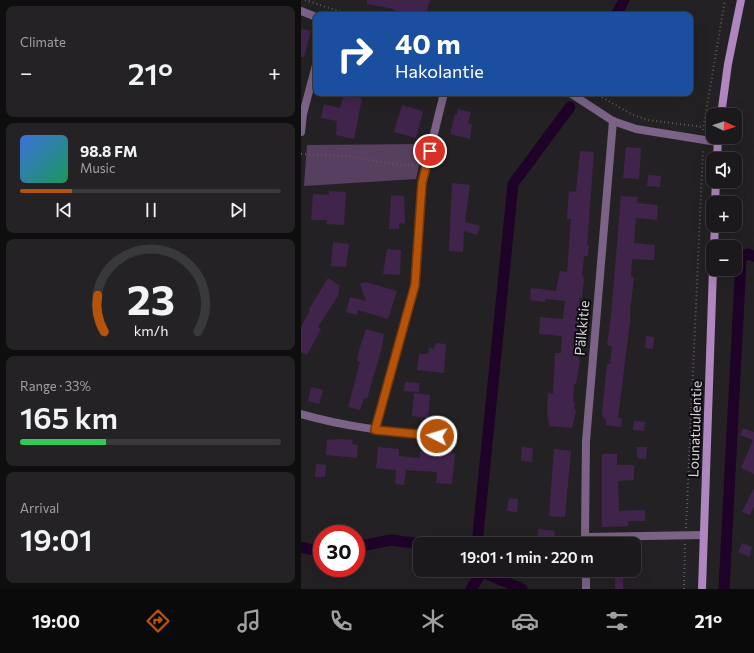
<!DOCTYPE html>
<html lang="en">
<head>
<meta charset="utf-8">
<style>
	body { margin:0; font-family:Commissioner,sans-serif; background:#242225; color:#f1f3f6; height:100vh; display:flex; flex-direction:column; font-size:15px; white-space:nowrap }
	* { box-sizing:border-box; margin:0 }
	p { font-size:13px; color:#a0a0a3 }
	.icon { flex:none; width:22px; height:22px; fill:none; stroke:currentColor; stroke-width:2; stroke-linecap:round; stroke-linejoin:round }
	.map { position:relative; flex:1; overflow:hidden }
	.details { display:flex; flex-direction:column; gap:6px; padding:6px; background:#0f0e0f; width:301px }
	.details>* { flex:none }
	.hud { position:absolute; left:12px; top:12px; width:380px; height:84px; border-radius:8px; box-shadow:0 4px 16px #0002,0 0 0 1px #39383b; background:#1a4fa0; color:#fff; overflow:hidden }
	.needle { width:26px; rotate:93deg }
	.controls { position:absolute; left:405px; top:108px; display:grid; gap:8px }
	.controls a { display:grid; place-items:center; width:36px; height:36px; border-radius:8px; background:#1b191c; box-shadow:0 4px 16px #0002,0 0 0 1px #39383b; font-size:20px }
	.speed { position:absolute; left:12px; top:525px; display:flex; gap:8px; font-size:20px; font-weight:700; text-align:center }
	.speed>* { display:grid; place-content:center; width:52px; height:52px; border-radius:50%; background:#1b191c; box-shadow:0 4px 16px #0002,0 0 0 1px #39383b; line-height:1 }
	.speed .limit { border:6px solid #d22; background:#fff; color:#111 }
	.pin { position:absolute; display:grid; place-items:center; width:34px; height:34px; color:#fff; margin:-17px; border:2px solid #fff; border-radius:50%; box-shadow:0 1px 4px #0007 }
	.me { position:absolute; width:44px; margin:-22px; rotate:275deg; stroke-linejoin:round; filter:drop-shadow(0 0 3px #0008) }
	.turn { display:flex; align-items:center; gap:14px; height:84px; padding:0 16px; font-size:18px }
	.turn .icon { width:52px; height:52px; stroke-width:2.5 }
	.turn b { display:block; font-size:28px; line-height:34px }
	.big { font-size:30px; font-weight:600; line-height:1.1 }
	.details .tile { flex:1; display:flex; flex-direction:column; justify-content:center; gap:6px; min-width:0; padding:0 14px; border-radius:8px; background:#242225 }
	.details .dial { align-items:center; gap:0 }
	.dial svg { height:104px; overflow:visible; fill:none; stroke:#39383b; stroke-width:7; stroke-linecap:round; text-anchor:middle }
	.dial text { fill:#f1f3f6; stroke:none }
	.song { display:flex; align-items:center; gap:12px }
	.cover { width:48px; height:48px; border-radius:6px; background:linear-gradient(135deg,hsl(220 70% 55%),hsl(150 70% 35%)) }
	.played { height:4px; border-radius:2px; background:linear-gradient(90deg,#b45309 20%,#39383b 20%) }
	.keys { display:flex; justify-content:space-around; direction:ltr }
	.heat { display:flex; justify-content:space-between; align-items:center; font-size:22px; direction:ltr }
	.charge { height:6px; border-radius:3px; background:linear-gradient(90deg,#34c759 33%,#39383b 0) }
	.trip { position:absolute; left:112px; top:537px; width:228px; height:40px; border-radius:8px; background:#1b191c; box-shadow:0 4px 16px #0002,0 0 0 1px #39383b; font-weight:600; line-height:40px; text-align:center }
	.tabs { display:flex; height:64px; justify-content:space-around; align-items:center; background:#0b0a0b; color:#a0a0a3 }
	.tabs .icon { width:28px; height:28px }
	.tabs .on { color:#b45309 }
	.tabs b { font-size:18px; color:#f1f3f6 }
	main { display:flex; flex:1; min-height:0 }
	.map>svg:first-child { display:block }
	.green { fill:#563f5f }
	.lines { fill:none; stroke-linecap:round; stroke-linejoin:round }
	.canal { stroke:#1e0227; stroke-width:11 }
	.building { fill:#41244c }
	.path { stroke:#5e5b5e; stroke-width:2; stroke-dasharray:1 3; stroke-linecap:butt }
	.street { stroke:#7b6286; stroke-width:8 }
	.secondary { stroke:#af86bf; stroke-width:8 }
	.route-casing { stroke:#753606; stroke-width:10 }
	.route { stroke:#b45309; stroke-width:7 }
	.labels { text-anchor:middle; stroke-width:4; stroke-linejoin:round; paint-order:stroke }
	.street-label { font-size:14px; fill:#dbd9db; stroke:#0d0b0d }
</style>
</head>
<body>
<main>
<section class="details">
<div class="tile"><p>Climate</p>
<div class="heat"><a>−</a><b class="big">21°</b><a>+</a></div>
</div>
<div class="tile">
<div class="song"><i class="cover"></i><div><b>98.8 FM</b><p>Music</p></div></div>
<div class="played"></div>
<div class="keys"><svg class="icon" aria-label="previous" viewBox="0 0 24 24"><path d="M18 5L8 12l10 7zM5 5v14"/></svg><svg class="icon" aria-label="pause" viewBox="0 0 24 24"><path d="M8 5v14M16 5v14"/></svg><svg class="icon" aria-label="next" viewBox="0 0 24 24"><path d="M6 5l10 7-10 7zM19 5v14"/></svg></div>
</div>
<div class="tile dial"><svg viewBox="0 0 100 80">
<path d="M14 69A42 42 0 1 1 86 69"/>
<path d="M14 69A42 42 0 0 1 9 41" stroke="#b45309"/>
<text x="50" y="56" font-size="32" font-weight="700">23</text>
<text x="50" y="72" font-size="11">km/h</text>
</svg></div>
<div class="tile"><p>Range · 33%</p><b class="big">165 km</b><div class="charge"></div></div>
<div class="tile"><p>Arrival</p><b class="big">19:01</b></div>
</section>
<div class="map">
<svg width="453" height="589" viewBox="0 0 453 589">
	<rect width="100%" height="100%" fill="#242125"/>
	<path class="green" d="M123,144L115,179L3,186L6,145Z"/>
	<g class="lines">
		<g class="canal">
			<path d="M315,15L323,0"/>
			<path d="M176,544L212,184L269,107"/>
			<path d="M0,547L21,552"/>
			<path d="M55,547L90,540L119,544"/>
			<path d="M177,570L221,589"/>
			<path d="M170,589L181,572V570"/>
			<path d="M423,589L440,260L443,255L447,254L453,256"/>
		</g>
	</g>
	<g class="building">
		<path d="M66,0H129L125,15H106L92,12L93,9L66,4Z"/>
		<path d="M0,29L10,31L3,57H0Z"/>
		<path d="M43,94L61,98L53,139L35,135L36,121L20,118L23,104L39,108Z"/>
		<path d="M101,105L122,111L115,138L93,132Z"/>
		<path d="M157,109L170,112L167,123L171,124L169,139L149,134L154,114L156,115Z"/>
		<path d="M325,147L340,148L338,179L322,178Z"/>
		<path d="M279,151L293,152L286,245H288L287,256H283L281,276L283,277L281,298H279L277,314H280L277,356L279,361L275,384H273L272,402H274L273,408L275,410L271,428L249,426L246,415L247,393L252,394L254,353H260L261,336L238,334L239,317L262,319L264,301L245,299L244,302L229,300L230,288L255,291L259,271L266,272L270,219H266L268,191L275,192Z"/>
		<path d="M347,175L360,176L359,187L346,186Z"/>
		<path d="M151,183L169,185L164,222L179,226L176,235L163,231L162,252L148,251Z"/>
		<path d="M28,191L45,192L43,225L25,224L26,220H10L12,194L28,195Z"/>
		<path d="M90,195L103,196L104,224L98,223V229H88Z"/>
		<path d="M320,196L337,197L336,203L357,205L356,220L335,218L333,243L354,245L353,260L331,259L330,277H333L330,305H329V321L317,418H321L320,427L305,425V419L302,418L301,412L306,364H309L311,346L306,345L310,316Z"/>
		<path d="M32,242L48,244L45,267L30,266Z"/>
		<path d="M86,249L100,250L99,275L82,274Z"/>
		<path d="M27,278L39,286L37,293L38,294L17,327L20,329L6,355L0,352V327L9,310L8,309Z"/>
		<path d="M64,282L96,291L87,319L57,310L56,315L45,312L49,297L65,301L59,284Z"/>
		<path d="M65,329L83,334L81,347L66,399L63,398L59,410L47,407L59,362L56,361L58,350Z"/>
		<path d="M345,336L353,337L352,349L344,348Z"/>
		<path d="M135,343L145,344L143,373L116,370L118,354H127L128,347L133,349Z"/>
		<path d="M104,382L118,383V392L103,391Z"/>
		<path d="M10,387L22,390L18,404L7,401Z"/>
		<path d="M113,393L129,395L127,418L111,416Z"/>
		<path d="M333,421L344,422L343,431L332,430Z"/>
		<path d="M442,428L453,432V474L440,468L452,440L439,435Z"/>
		<path d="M39,439L52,440L51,444L57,445L56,458L25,455L26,440Z"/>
		<path d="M77,447L98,449V456L119,458V451L137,452V449L151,450L150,453L154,454L151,484L135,483L136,472L105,470L103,485L94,484L95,470L75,468Z"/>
		<path d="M221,447L232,448L231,462L220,461Z"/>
		<path d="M336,447H346L345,459L336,458Z"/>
		<path d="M253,449L270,451L264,517L248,516Z"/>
		<path d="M301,454H316V465H333V480L317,481L318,511L344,510V521H327V526L301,527Z"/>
		<path d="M15,464L25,465L24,477H14Z"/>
		<path d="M453,488V506L449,515L441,512Z"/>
		<path d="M208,498L217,499L216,512L206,511Z"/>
		<path d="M237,529L254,531L252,544H236Z"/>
		<path d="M441,543L451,547L448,557L437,552Z"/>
		<rect x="314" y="570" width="8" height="19"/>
	</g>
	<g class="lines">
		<g class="path">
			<path d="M4,0L50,15"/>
			<path d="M294,93L330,114L347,120L402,127"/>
			<path d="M402,130L424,0"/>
			<path d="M0,154L45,156L97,165H116"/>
			<path d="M385,528L402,149"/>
			<path d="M383,589L384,544"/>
		</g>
		<g class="street">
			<path d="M0,11L15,17"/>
			<path d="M269,93L312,121L335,129L416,142"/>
			<path d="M312,121L285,441L284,537L403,535"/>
			<path d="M0,132L2,114L15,65"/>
			<path d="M0,414C45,427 90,432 136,436"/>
			<path d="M74,430L114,285L121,183L143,93"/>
			<path d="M285,570V589"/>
		</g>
		<g class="secondary">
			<path d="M420,115L427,64L440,0"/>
			<path d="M416,159L417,137"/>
			<path d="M414,203L415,181"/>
			<path d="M413,247L414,225"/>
			<path d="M401,589L412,269"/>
		</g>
	</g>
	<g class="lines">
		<g class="route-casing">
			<path id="route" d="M129,151L121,183L114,285L74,430L136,436"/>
		</g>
		<use href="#route" class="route"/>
	</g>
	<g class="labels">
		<g class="street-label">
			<text transform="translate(281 328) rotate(-85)" y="5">Pälkkitie</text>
			<text transform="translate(394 429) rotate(-88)" y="5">Lounatuulentie</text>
		</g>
	</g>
</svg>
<div class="controls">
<a><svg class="needle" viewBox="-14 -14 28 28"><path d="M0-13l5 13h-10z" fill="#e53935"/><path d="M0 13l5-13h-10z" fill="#a0a0a3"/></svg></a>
<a><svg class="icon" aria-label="sound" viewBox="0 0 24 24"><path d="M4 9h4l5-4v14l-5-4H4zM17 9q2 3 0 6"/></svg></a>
<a>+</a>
<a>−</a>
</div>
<div class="speed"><div class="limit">30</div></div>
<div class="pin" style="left:129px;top:151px;background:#d93025"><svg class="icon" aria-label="arrive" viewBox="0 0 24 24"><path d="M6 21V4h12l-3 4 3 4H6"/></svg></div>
<svg class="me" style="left:136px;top:436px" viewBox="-20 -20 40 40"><circle r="17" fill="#b45309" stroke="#fff" stroke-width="3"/><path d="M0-11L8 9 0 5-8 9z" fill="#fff"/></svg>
<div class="trip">19:01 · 1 min · 220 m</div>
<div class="hud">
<div class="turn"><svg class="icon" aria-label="right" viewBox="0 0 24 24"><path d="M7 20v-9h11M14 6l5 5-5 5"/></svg><div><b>40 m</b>Hakolantie</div></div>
</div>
</div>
</main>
<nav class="tabs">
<b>19:00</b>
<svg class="icon on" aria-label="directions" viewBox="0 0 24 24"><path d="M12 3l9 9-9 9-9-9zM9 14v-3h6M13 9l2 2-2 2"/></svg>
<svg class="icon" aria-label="music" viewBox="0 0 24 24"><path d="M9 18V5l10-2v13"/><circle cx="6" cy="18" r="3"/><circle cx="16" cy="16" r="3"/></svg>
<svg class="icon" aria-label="phone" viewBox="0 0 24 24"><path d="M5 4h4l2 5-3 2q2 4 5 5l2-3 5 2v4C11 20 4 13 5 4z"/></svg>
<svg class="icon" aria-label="climate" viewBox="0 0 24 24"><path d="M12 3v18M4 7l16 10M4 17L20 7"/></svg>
<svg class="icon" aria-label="car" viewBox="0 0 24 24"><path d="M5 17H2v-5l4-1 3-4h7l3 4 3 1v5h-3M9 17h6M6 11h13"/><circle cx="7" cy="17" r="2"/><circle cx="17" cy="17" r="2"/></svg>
<svg class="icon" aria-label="filters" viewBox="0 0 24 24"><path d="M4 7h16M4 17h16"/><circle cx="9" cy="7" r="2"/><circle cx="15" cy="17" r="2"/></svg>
<b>21°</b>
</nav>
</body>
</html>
